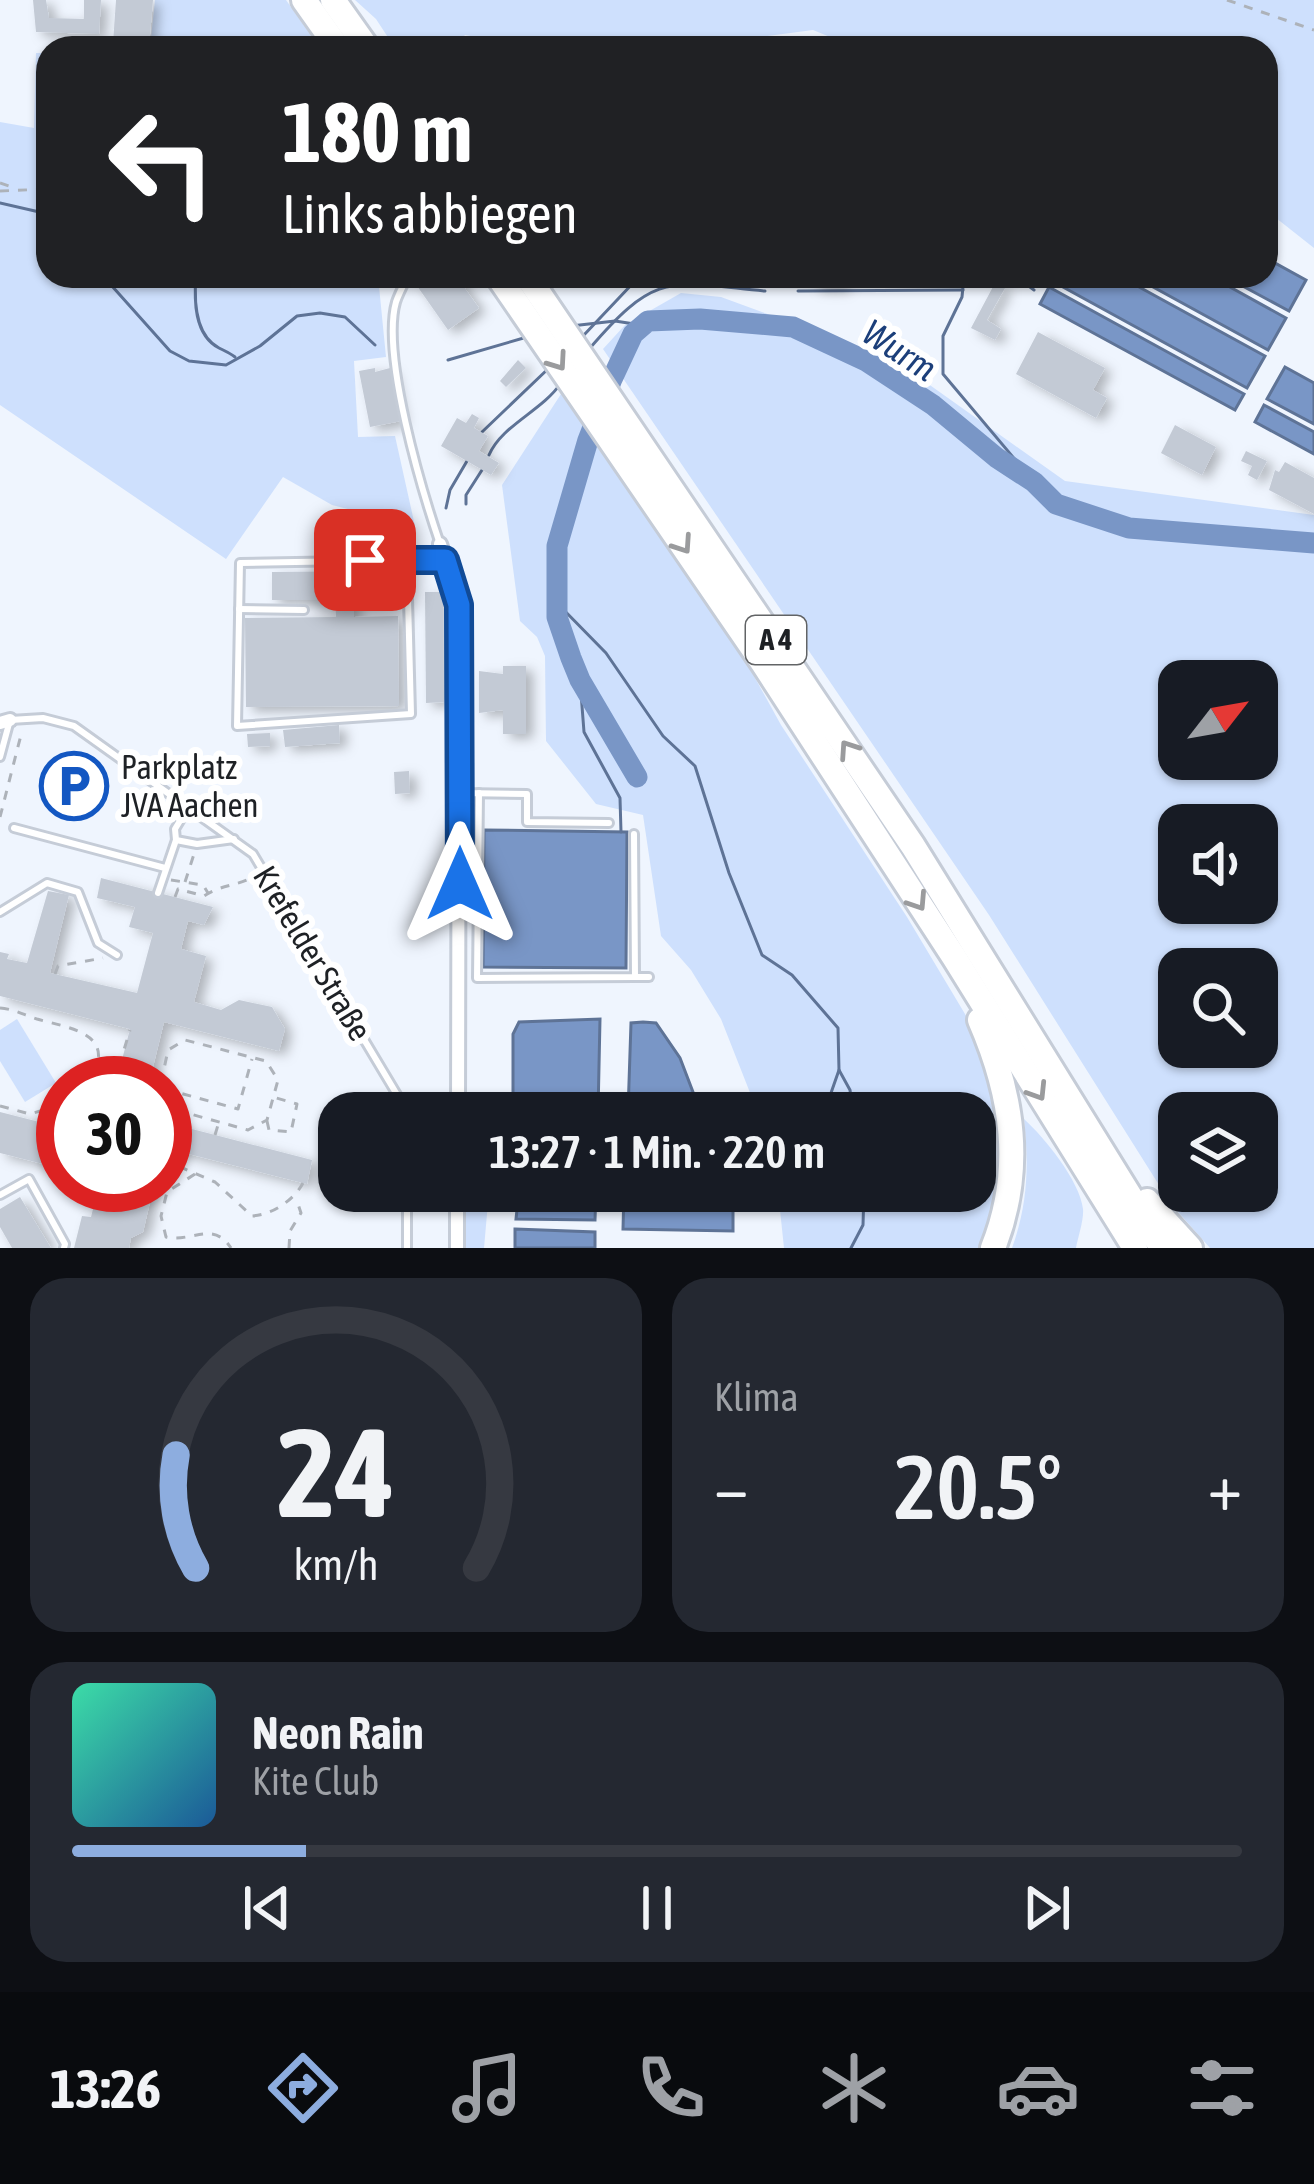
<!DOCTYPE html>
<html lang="de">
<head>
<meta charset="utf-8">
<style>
	body { margin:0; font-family:"Asap Condensed",sans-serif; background:#242831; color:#f1f3f6; height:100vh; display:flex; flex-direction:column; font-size:45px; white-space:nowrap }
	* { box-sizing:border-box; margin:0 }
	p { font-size:39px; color:#9ea1a6 }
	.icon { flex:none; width:66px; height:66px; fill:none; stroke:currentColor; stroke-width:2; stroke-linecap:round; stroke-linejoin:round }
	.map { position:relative; height:1248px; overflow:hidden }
	.details { display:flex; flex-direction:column; gap:30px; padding:30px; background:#0d0f14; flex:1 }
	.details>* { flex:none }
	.guide { position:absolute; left:36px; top:36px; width:1242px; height:252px; border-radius:36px; box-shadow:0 3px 9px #0004; background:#202124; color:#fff; overflow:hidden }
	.needle { width:78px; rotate:59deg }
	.tools { position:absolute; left:1158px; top:660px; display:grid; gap:24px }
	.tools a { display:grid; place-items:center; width:120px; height:120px; border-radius:24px; background:#171b24; box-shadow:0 3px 9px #0004; font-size:60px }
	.speed { position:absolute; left:36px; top:1056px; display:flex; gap:24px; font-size:60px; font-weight:700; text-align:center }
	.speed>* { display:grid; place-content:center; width:156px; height:156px; border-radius:50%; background:#171b24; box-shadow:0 3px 9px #0004; line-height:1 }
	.speed .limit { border:18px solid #d22; background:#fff; color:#111 }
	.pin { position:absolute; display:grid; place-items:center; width:102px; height:102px; color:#fff; margin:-51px; border-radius:24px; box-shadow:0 6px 18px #0006 }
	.me { position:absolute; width:132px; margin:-66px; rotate:0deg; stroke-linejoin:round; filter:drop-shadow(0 0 9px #0008) }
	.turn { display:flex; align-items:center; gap:42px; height:252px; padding:0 48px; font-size:54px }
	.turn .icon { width:156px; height:156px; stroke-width:2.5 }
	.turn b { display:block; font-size:84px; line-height:102px }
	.big { font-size:90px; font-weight:600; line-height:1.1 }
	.details .widget { flex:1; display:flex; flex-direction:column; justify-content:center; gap:18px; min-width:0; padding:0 42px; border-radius:36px; background:#242831 }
	.details .dial { align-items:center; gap:0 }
	.dial svg { height:312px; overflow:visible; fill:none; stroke:#363941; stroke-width:7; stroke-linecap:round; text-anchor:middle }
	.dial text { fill:#f1f3f6; stroke:none }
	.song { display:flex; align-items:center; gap:36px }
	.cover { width:144px; height:144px; border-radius:18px; background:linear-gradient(135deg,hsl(160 70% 55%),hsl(210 70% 35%)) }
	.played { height:12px; border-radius:6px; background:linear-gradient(90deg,#8daddf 20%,#363941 20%) }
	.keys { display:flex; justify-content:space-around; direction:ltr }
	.heat { display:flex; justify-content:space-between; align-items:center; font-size:66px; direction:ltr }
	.details .tiles { flex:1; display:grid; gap:30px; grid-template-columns:1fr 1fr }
	.widget:last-child { grid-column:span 2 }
	.trip { position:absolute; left:318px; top:1092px; width:678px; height:120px; border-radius:36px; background:#171b24; box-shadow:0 3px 9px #0004; font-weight:600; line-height:120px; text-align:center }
	.tab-bar { display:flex; height:192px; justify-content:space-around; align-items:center; background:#090b0e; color:#9ea1a6 }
	.tab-bar .icon { width:84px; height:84px }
	.tab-bar .on { color:#8daddf }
	.tab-bar b { font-size:54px; color:#f1f3f6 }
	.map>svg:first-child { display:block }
	.green { fill:#cee0fd; fill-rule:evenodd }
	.water { fill:#7996c6; stroke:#5e7396; stroke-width:3 }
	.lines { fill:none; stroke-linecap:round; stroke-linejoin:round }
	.stream { stroke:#5e7396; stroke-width:3 }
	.river { stroke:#7996c6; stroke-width:21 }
	.building { fill:#c3cad5; filter:url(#shadow) }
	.lane-casing { stroke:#c5ccd7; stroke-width:12 }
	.street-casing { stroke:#c5ccd7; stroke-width:18 }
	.highway-casing { stroke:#c5ccd7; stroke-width:30 }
	.path { stroke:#adb2b9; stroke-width:3; stroke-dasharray:9 9; stroke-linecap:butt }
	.lane { stroke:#fff; stroke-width:6 }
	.street { stroke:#fff; stroke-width:12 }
	.highway { stroke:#fff; stroke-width:24 }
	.oneway { stroke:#9a9b9d }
	.route-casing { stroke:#114b97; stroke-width:30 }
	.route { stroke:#1a73e8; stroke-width:21 }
	.labels { text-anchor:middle; stroke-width:12; stroke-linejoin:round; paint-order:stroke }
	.shield { fill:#fff; stroke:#626466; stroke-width:3 }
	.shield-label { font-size:30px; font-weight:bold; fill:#1e2125 }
	.poi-label { font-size:33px; fill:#1e2125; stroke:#fff; text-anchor:start }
	.street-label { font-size:33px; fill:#1e2125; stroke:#fff }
	.water-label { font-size:36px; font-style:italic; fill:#1c3f7a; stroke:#fff }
</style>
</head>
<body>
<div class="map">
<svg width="1314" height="1248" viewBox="0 0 1314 1248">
	<defs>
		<filter id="shadow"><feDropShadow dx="7" dy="4.5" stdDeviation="6" flood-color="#0004"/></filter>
	</defs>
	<rect width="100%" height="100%" fill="#eff5fe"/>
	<g class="green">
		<path d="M155,0H286L320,48H150Z"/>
		<path d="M355,0H1314V248L1266,210V48H857L813,30L675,48H534L465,35L455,48H395L376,19Z"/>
		<path d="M36,53H48V276H378L386,357L354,361L358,437L395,436L415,526L332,505L283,477L226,559L0,405V122L34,128Z"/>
		<path d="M681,293L721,297L896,361L1065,481L1314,515V1248H1210L1171,1204L989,915L603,349L625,325ZM1179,681H1257V759H1179ZM1179,825H1257V903H1179ZM1179,969H1257V1047H1179ZM1257,1113V1191H1179V1113Z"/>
		<path d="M561,394L744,658L781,725L907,917L968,1019L999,1108L997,1196L979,1248H784L778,1191H975V1113H758L721,1019L691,970L661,936L643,815L596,804L546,741L545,656L537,637L520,621L502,485Z"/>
		<path d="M17,1019L56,1083L25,1102L0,1061V1030Z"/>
		<path d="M1024,1119C1044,1137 1080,1181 1083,1209C1084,1220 1078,1237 1076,1248H1012C1028,1204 1029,1165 1024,1119Z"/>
		<path d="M465,1191H489L484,1248H465Z"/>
	</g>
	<g class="water">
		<path d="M1266,258L1306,280L1289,311L1224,276H1266Z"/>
		<path d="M1055,276H1119L1265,356L1247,388L1052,281Z"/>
		<path d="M1133,276H1210L1286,318L1268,350Z"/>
		<path d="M1049,287L1244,394L1235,410L1040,304Z"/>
		<path d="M1285,367L1314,383V424L1267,399Z"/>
		<path d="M1264,405L1314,432V454L1255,422Z"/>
		<path d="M484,830L627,832L626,968L483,967Z"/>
		<path d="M600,1019L598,1113L513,1108V1034L519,1022Z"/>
		<path d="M643,1022L656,1023L680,1058L701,1113H628L631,1023Z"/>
		<path d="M519,1191H596L595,1220L516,1219Z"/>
		<path d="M624,1191H733V1231L623,1229Z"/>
		<path d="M515,1229L595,1232V1248H515Z"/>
	</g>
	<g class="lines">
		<g class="stream">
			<path d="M0,203L48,214"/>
			<path d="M103,276L170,351L189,361L226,365L260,346L297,316L320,313L345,317L375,345"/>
			<path d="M196,276C194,300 194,335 219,348C225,351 230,353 235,357"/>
			<path d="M964,276L962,297L943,336V374L1034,482"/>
			<path d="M1015,276L1034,290"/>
			<path d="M798,291L963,290"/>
			<path d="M571,326L615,321L641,325"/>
			<path d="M583,336L635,281"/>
			<path d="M590,348C657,270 670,282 765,291"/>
			<path d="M448,360L527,337"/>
			<path d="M482,432L550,367"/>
			<path d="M489,455C502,425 542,411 561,383"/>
			<path d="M466,504V495L482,470"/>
			<path d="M446,508L450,490L467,461"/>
			<path d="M556,602L606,653L663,736L695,766L729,873L762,955L792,975L838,1028L839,1070L850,1090L853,1113"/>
			<path d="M580,680L584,732L620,798L621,832"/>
			<path d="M824,1113L839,1070"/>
			<path d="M851,1248L863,1225L864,1191"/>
		</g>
		<path class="river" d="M637,777L580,680L571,658L557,617V546L588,440L612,379L633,334L648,321L700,319L793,327L866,361L933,405L997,458L1034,482L1056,504L1129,528L1314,543"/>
	</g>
	<g class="building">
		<path d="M33,0H46L49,18L84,19V0H101L99,34L36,32Z"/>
		<path d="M116,0H153L149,46L113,43Z"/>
		<path d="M425,276H456L479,308L448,330L415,283Z"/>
		<path d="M812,276H843V287H817L813,285Z"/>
		<path d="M995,283L1005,288L987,320L1001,329L995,340L971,328Z"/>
		<path d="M1038,332L1105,368L1093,390L1107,398L1096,418L1016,374Z"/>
		<path d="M518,360L526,368L506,387L500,381Z"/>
		<path d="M375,368V372L390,368L401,421L370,427L359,371Z"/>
		<path d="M472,414L479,418L474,428L488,436L479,451L499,463L491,475L441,446L457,418L466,423Z"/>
		<path d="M1175,425L1216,447L1202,475L1161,453Z"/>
		<path d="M1246,451L1267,461L1257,480L1248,475L1252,466L1241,461Z"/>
		<path d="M1285,462L1314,478V514L1269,490L1275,470L1279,472Z"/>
		<path d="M372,571V599H354V617L398,616L399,706L246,707L245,618L336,617L335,600H272V572Z"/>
		<path d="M425,592H443L444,702L426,703Z"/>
		<path d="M503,666H526V734H503V710L479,713V671L503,674Z"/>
		<path d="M339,725L340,743L285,747L283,730Z"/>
		<path d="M270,733V746L248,747L247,734Z"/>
		<path d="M409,771L410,793L395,794L394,772Z"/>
		<path d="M101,878L213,907L204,925L188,921L181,949L206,956L194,1002L221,1010L239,1000L272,1007L285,1029L279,1051L164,1022L149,1083H116L130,1029L0,996V952L9,954L7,959L27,963L48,891L69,895L50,973L137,993L153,933L129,927L135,907L97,898Z"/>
		<path d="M0,1112L63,1128V1169L0,1153Z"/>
		<path d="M165,1122L312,1160L307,1184L165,1148Z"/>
		<path d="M99,1185H154L143,1232L131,1238L129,1248H74L82,1216L91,1217Z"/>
		<path d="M20,1197L51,1248H12L0,1227V1209Z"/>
	</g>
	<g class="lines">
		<g class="lane-casing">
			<g id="lane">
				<path d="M408,276C404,284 399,293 396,302C381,355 422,491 440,544"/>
				<path d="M407,560L240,563L237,726L411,714L407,560H445"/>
				<path d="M239,609L304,610"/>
				<path d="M0,757L10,720L43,718L74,726L253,854L408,1113"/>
				<path d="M461,793L527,794V822L609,823"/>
				<path d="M479,793L477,978L635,977L634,834"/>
				<path d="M189,806L175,829L176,840L197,844L234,839"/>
				<path d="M14,828L165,868"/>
				<path d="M158,893L176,840"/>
				<path d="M0,912L47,883L78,892L98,943L117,955"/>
				<path d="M635,977H649"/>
				<path d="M0,1195L29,1179L65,1244L64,1248"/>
				<path d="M407,1248V1191"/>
			</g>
		</g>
		<g class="street-casing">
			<g id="street">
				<path d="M440,544L459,605L458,1113"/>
				<path d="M0,723L10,720"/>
				<path d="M457,1248V1191"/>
			</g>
		</g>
		<g class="highway-casing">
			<g id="highway">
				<path d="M304,0L338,48"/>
				<path d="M333,0L367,48"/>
				<path d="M498,276L763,663L954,957L1135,1248"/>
				<path d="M527,276L913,846L1162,1248"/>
				<path d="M980,1020C1013,1096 1024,1170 993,1248"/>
				<path d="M1147,1201L1190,1248"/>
			</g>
		</g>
		<g class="path">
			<path d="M1227,0L1314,30"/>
			<path d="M0,183L15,188"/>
			<path d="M0,191L48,189"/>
			<path d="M0,817L22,731"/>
			<path d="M171,880L203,885L208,893"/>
			<path d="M185,882L195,851"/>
			<path d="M175,897L178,889L204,896C220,885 237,886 253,877"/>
			<path d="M55,974L58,966L103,958"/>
			<path d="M0,1008C14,1009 24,1015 37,1019C69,1028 122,1034 87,1083"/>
			<path d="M99,1063L119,1067"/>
			<path d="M114,1083L130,1030"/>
			<path d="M161,1083L168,1050L185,1040L266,1061L278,1080L267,1120L248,1130L165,1107"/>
			<path d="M165,1089L238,1109L252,1059"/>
			<path d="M0,1106L30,1114L63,1104"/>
			<path d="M267,1121L269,1130L291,1132L297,1104L273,1097"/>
			<path d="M215,1135L218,1125"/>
			<path d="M165,1156L171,1163L215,1182L252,1216C272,1215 294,1200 303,1183"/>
			<path d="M195,1174L167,1192L161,1216L166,1237C191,1243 213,1220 231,1248"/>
			<path d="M289,1248L290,1231L301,1213L296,1198"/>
		</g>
		<use href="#lane" class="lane"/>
		<use href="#street" class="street"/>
		<use href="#highway" class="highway"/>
	</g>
	<defs><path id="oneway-chevron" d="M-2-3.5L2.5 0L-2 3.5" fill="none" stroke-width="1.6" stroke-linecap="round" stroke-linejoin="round" transform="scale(3)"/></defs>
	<g class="oneway">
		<use href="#oneway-chevron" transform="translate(558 362) rotate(55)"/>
		<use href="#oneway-chevron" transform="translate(683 545) rotate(56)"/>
		<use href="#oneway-chevron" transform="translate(848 749) rotate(-124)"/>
		<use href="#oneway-chevron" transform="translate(918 902) rotate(57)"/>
		<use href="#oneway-chevron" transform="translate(1038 1092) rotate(58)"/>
	</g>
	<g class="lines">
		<g class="route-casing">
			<path id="route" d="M365,560H445L459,605L460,884"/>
		</g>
		<use href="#route" class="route"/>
	</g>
	<defs>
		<g id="parking-ring" transform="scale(3.45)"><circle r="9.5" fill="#fff" stroke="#1357c2" stroke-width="1.5"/><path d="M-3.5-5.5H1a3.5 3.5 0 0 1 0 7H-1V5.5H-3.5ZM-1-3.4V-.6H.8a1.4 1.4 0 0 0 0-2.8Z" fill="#1357c2"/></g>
	</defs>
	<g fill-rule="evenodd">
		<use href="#parking-ring" x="74" y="786"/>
	</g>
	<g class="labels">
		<rect class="shield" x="746" y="616" width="60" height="48" rx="9"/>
		<g class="shield-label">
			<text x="776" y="650">A 4</text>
		</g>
		<g class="poi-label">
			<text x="121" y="779">Parkplatz<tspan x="121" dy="38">JVA Aachen</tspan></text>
		</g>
		<g class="street-label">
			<text transform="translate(313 953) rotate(59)" y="12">Krefelder Straße</text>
		</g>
		<g class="water-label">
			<text transform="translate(900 350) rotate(33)" y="13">Wurm</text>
		</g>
	</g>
</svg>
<div class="tools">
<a><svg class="needle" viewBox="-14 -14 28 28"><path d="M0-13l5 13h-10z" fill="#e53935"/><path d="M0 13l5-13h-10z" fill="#9ea1a6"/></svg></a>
<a><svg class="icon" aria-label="sound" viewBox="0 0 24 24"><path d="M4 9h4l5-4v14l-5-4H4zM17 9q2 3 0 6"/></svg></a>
<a><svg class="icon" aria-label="search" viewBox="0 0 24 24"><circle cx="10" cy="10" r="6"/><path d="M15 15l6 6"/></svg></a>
<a><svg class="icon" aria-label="layers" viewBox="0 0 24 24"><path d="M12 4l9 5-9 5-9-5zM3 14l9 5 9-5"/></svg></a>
</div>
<div class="speed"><div class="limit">30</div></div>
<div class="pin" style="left:365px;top:560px;background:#d93025"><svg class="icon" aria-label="arrive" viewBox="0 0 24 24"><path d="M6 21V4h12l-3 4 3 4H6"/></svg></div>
<svg class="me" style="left:460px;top:884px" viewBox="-20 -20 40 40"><path d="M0-17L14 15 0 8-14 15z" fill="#1a73e8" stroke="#fff" stroke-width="4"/></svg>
<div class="trip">13:27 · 1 Min. · 220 m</div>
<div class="guide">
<div class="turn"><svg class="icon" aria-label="left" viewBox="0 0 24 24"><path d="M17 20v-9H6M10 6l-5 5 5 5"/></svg><div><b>180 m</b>Links abbiegen</div></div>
</div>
</div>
<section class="details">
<div class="tiles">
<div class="widget dial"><svg viewBox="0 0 100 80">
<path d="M14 69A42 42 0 1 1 86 69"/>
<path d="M14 69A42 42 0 0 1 9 40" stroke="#8daddf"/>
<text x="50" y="56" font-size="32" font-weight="700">24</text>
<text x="50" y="72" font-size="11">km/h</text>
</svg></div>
<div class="widget"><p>Klima</p>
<div class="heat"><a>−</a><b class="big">20.5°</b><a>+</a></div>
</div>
<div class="widget">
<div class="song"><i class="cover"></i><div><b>Neon Rain</b><p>Kite Club</p></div></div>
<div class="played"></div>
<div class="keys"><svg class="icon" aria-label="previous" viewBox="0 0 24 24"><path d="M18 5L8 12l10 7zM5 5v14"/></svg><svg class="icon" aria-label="pause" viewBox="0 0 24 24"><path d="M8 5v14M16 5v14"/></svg><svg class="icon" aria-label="next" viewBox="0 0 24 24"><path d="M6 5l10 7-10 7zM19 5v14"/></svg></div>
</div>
</div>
</section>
<nav class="tab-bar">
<b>13:26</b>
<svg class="icon on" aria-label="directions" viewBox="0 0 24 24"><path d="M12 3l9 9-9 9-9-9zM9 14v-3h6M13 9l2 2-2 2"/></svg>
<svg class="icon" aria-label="music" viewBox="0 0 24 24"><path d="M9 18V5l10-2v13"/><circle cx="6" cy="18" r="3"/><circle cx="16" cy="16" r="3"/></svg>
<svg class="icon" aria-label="phone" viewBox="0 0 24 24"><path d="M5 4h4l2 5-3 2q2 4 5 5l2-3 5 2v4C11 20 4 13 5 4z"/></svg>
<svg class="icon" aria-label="climate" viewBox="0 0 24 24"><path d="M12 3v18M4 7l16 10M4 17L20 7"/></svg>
<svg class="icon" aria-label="car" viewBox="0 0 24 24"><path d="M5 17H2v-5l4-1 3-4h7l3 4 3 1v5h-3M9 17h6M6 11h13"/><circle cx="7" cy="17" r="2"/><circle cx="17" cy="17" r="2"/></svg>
<svg class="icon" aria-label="filters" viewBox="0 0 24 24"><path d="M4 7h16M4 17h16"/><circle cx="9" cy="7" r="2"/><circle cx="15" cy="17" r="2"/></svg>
</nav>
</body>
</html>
